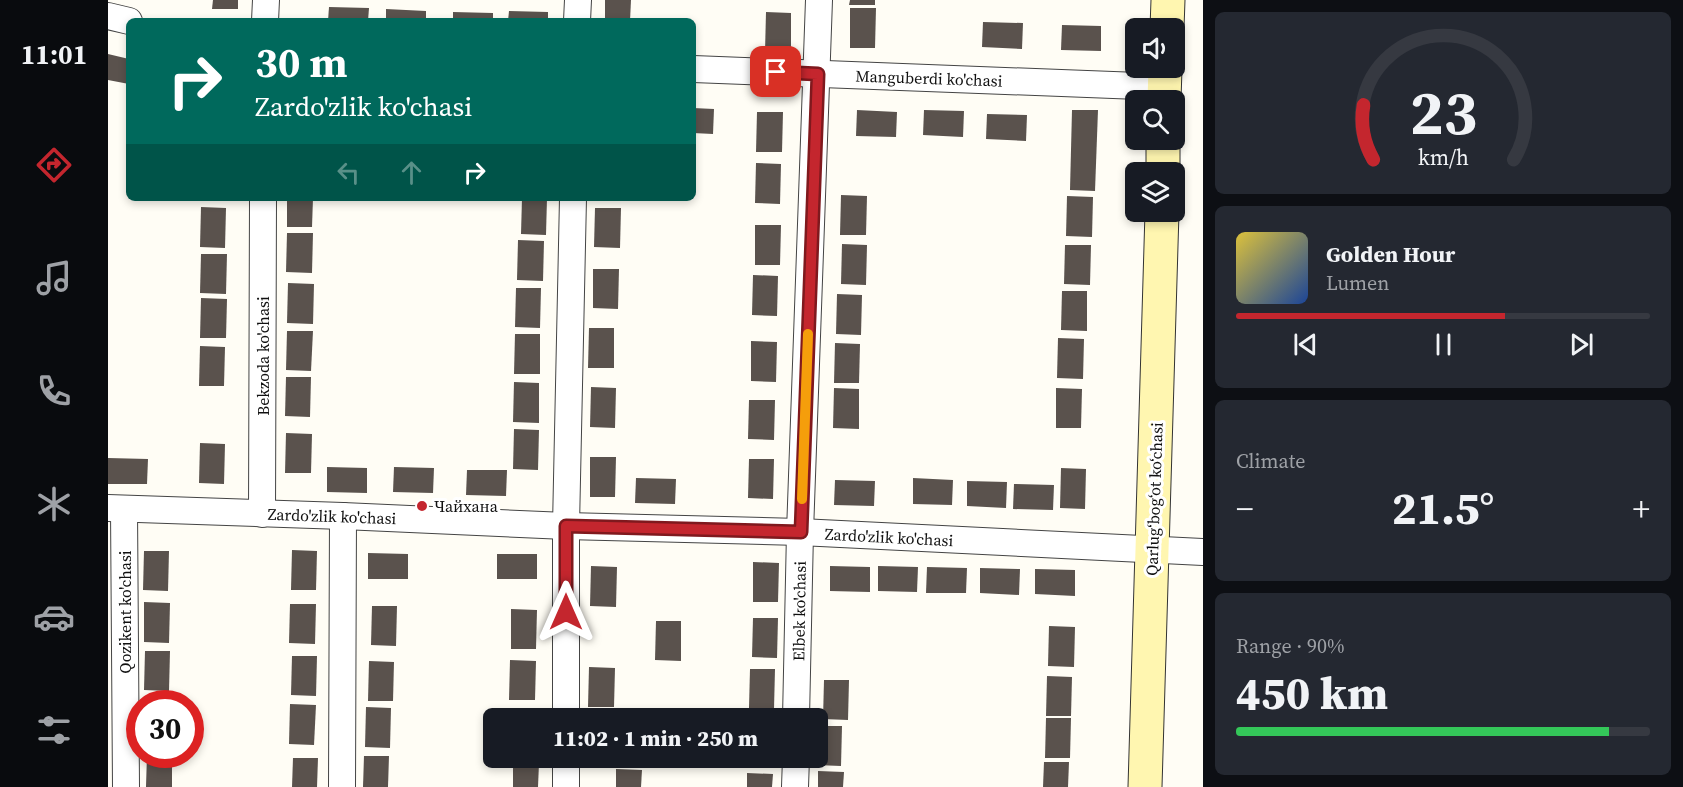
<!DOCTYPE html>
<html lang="en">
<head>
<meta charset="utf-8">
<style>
	body { margin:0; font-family:"Source Serif 4",serif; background:#242831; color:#f1f3f6; height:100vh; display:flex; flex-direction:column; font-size:22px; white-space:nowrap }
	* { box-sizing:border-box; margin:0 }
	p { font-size:20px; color:#9ea1a6 }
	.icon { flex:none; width:33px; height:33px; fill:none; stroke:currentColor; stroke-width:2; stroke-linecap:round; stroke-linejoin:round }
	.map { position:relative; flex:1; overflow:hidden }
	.details { display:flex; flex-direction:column; gap:12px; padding:12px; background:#0d0f14; width:480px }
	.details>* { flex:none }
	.hud { position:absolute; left:18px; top:18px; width:570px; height:183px; border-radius:9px; box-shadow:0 3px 9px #0003; background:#00695c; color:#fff; overflow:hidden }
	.tools { position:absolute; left:1017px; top:18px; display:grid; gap:12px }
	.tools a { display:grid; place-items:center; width:60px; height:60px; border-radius:9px; background:#171b24; box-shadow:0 3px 9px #0003; font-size:30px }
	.speed { position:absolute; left:18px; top:690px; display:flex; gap:12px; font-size:30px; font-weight:700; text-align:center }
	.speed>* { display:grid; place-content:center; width:78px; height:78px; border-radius:50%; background:#171b24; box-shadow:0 3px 9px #0003; line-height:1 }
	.speed .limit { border:9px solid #d22; background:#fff; color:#111 }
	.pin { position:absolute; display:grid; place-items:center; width:51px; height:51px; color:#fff; margin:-26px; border-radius:12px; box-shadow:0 3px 9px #0006 }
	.me { position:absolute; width:66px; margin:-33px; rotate:0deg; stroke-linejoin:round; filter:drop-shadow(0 0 4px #0008) }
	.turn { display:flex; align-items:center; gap:21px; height:126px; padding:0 30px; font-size:27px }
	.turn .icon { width:78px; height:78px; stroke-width:2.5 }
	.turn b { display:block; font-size:42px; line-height:51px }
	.lanes { display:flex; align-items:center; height:57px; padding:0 30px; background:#0003; justify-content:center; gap:30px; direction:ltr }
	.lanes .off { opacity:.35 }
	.big { font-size:45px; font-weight:800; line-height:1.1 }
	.details .tile { flex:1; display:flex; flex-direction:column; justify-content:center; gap:9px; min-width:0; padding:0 21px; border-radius:9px; background:#242831 }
	.details .dial { align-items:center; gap:0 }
	.dial svg { height:156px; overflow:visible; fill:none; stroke:#363941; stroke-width:7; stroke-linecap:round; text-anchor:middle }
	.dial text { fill:#f1f3f6; stroke:none }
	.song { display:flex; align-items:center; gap:18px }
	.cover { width:72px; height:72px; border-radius:9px; background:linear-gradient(135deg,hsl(50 70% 55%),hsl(220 70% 35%)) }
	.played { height:6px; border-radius:3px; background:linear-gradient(90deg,#c4262e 65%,#363941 65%) }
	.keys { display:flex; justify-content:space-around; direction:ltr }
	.heat { display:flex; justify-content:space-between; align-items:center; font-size:33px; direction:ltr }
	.charge { height:9px; border-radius:4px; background:linear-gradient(90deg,#34c759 90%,#363941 0) }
	.trip { position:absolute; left:375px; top:708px; width:345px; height:60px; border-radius:9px; background:#171b24; box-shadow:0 3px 9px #0003; font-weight:800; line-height:60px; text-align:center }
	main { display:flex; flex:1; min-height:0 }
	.dock { display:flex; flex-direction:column; width:108px; justify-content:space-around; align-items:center; background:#090b0e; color:#9ea1a6 }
	.dock .icon { width:42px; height:42px }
	.dock .active { color:#c4262e }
	.dock b { font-size:27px; color:#f1f3f6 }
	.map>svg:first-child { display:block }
	.building { fill:#5a524d }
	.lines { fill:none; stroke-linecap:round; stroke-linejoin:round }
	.minor-casing { stroke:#444; stroke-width:28 }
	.secondary-casing { stroke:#333; stroke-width:35 }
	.minor { stroke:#fff; stroke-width:26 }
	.secondary { stroke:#fff6b0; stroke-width:33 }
	.route-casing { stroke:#7f191e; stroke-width:15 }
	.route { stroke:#c4262e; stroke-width:10 }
	.slow { stroke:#f59e0b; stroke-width:10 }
	.poi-dot { fill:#c4262e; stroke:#fff; stroke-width:2 }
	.labels { text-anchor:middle; stroke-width:6; stroke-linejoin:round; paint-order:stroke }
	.street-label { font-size:16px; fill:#111; stroke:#fff }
	.poi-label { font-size:16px; fill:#111; stroke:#fff; text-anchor:start }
</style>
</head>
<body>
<main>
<nav class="dock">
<b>11:01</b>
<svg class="icon active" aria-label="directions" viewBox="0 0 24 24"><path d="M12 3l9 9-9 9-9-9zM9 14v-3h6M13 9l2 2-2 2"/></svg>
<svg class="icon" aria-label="music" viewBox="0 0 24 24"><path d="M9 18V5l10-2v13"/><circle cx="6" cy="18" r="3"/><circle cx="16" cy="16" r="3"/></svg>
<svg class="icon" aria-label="phone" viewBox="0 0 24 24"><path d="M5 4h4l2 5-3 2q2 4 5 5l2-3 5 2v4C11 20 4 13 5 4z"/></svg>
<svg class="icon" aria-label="climate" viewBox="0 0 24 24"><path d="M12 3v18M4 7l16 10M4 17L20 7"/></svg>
<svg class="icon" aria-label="car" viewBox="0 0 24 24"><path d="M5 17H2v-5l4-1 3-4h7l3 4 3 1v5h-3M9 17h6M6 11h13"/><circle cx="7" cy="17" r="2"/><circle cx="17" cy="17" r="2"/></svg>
<svg class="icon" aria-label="filters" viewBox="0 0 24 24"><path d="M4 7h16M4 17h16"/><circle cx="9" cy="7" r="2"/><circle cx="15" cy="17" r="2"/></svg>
</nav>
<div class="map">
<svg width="1095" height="787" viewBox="0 0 1095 787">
	<rect width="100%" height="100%" fill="#fffdf5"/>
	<g class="building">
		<path d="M105,0H130V9H104Z"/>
		<path d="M497,0H523L522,21H497Z"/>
		<path d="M742,0H767V5H741Z"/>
		<path d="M221,7L261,8L260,21H220Z"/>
		<path d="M742,8H768L767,48H742Z"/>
		<path d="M278,9L318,11V21H278Z"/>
		<path d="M401,11L440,12V21H400Z"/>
		<path d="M345,12L385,13V21H345Z"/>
		<path d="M658,12L683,13V53L657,52Z"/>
		<path d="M875,22L915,23L914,49L874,47Z"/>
		<path d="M954,25L993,26V51L953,50Z"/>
		<path d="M0,54L21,59V84L0,80Z"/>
		<path d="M585,108L606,109L605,134L585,133Z"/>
		<path d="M749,110L789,112L788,137L748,136Z"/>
		<path d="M816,110L856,111L855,137L815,135Z"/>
		<path d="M964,110H990L987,191L962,190Z"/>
		<path d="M649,112H675L674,152H648Z"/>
		<path d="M879,114L919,115L918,141L878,139Z"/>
		<path d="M648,163L673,164L672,204L647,203Z"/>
		<path d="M733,195L759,196L758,235H732Z"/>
		<path d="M959,196L985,197L984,237L958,236Z"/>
		<path d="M179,198H205L204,227H179Z"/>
		<path d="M414,198H439L438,235L413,234Z"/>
		<path d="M93,207L118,208L117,248L92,247Z"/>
		<path d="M487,208H513L512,248L486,247Z"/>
		<path d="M647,225H673L672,265H647Z"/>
		<path d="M179,233H205L204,273L178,272Z"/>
		<path d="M410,240L436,241L435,281L409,280Z"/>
		<path d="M734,244L759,245L758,285L733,284Z"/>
		<path d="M957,245H983L982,285L956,284Z"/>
		<path d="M93,254H119L118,294L92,293Z"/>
		<path d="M485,269H511L510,309L485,308Z"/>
		<path d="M645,275L670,276L669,316L644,315Z"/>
		<path d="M180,283L206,284L205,324L179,323Z"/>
		<path d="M408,288H433L432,328L407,327Z"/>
		<path d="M954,291H979V331L953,330Z"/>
		<path d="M729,294L754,295L753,335L728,334Z"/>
		<path d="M93,298L119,299L118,338H92Z"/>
		<path d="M481,328H506V368H480Z"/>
		<path d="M179,331H205L203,371L178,370Z"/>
		<path d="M407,334H432V374H406Z"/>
		<path d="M950,338L976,339L975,379L949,378Z"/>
		<path d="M643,341L669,342L668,382L643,381Z"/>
		<path d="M727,343L752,344L751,383H726Z"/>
		<path d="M92,346L117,347L116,386H91Z"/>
		<path d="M178,377H203L202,417L177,416Z"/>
		<path d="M406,382L431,383V423L405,422Z"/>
		<path d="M483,387L508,388L507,428L482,427Z"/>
		<path d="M726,388L751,389V429L725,428Z"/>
		<path d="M948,388L974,389L973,428H948Z"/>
		<path d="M641,400H667L666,440L640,439Z"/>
		<path d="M406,429L431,430L430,470L405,469Z"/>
		<path d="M178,433L204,434L203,473H177Z"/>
		<path d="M92,443L117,444L116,484L91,483Z"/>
		<path d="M482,457H508L507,497H482Z"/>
		<path d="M0,458L40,459L39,484H0Z"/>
		<path d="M641,459H666L665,499L640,498Z"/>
		<path d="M219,467L259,468V493L219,492Z"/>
		<path d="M286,467L326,468L325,493L285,492Z"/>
		<path d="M953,468L978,469L977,509L952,508Z"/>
		<path d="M359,470H399L398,496L358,495Z"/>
		<path d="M528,478L568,479L567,504L527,503Z"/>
		<path d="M805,478L845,480L844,505L805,504Z"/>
		<path d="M727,480L767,481L766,506L726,505Z"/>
		<path d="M859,481L899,482L898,508L859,506Z"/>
		<path d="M906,484L946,485L945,510L905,509Z"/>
		<path d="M184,550L209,551L208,590H183Z"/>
		<path d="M36,551H61L60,591L35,590Z"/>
		<path d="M260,553L300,554V579H260Z"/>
		<rect x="389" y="554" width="40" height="25"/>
		<path d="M645,562L671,563L670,602H645Z"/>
		<path d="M483,566L509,567L508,607L482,606Z"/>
		<path d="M722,566L762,567V592L722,591Z"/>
		<path d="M770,566L810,567L809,592L770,591Z"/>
		<path d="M819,567L859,568L858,593H818Z"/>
		<path d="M872,568L912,569L911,595L872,593Z"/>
		<path d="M927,569L967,570V596L927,594Z"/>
		<path d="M36,602L62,603L61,643L36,642Z"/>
		<path d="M182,604H208L207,644L181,643Z"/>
		<path d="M264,606H289L288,646L263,645Z"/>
		<path d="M403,609L429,610L428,649H403Z"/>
		<path d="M645,618H670L669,658L644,657Z"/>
		<path d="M548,621H573V661L547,660Z"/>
		<path d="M941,626L967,627L966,667L940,666Z"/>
		<path d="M37,651H62L61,691L36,690Z"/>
		<path d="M184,656H209L208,696L183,695Z"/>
		<path d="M402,660L428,661L427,700H401Z"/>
		<path d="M261,661L286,662L285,701H260Z"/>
		<path d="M481,667L507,668L506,707H480Z"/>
		<path d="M642,669H667L666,709L641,708Z"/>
		<path d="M939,676L964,677L963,716H938Z"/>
		<path d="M716,680H741L740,720L715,719Z"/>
		<path d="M182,704L208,705L206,745L181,744Z"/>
		<path d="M258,707L283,708L282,748L257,747Z"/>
		<rect x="404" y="713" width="25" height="5"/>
		<path d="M938,718H963L962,758H937Z"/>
		<path d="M710,726H734L733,766L708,765Z"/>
		<path d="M39,754H64V787H38Z"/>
		<path d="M256,756H281L280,787H255Z"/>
		<path d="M185,758H210L209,787H184Z"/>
		<path d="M936,762H961L960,787H935Z"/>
		<path d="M405,763H431L430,787H405Z"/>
		<path d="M508,769L534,770L533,787H508Z"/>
		<path d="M710,771L736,772L735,787H710Z"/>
		<path d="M639,773L665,774L664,787H639Z"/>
	</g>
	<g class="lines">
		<g class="minor-casing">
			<g id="minor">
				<path d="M0,16L21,21"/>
				<path d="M157,21L158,0"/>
				<path d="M469,21L470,0"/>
				<path d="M585,69L1057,87"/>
				<path d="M0,508L235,516L458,526L692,532L1095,552"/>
				<path d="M16,509L18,787"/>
				<path d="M154,514L155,198"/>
				<path d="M458,718V526L465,198"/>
				<path d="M688,718L692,532L711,0"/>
				<path d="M458,758V787"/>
				<path d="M234,787L235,516"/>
				<path d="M687,787L688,758"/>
			</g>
		</g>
		<g class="secondary-casing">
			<g id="secondary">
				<path d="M1059,28L1060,0"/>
				<path d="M1056,100L1057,68"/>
				<path d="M1055,172V140"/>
				<path d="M1037,787L1054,212"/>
			</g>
		</g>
		<use href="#minor" class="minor"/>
		<use href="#secondary" class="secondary"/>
	</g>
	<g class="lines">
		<g class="route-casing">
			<path id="route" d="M458,612V526L693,532L710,74L668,72"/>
		</g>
		<use href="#route" class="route"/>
		<path class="slow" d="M694,499L700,334"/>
	</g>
	<circle class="poi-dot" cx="314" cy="506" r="6"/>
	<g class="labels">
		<g class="street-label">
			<text transform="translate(821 78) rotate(2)" y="6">Manguberdi ko'chasi</text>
			<text transform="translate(155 356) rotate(-90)" y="6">Bekzoda ko'chasi</text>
			<text transform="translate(1046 499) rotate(-88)" y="6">Qarlug‘bog‘ot ko‘chasi</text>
			<text transform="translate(224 516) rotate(2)" y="6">Zardo'zlik ko'chasi</text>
			<text transform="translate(781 537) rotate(3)" y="6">Zardo'zlik ko'chasi</text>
			<text transform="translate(691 611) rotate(-89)" y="6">Elbek ko'chasi</text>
			<text transform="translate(17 612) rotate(-90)" y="6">Qozikent ko'chasi</text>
		</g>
		<g class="poi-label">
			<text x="326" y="512">Чайхана</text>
		</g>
	</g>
</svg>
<div class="tools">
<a><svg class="icon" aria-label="sound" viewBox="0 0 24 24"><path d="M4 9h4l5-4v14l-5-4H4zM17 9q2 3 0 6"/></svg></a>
<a><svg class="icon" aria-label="search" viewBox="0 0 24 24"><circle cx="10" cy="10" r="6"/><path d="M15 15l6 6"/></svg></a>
<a><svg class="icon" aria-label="layers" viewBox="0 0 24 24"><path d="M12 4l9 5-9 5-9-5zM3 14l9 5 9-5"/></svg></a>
</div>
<div class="speed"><div class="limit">30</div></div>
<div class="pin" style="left:668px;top:72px;background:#d93025"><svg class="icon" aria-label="arrive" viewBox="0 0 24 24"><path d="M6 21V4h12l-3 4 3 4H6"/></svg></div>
<svg class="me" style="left:458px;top:612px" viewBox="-20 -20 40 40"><path d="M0-17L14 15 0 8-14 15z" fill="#c4262e" stroke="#fff" stroke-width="4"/></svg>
<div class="trip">11:02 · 1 min · 250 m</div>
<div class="hud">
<div class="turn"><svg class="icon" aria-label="right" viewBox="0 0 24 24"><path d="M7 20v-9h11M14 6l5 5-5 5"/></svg><div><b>30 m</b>Zardo'zlik ko'chasi</div></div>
<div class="lanes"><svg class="icon off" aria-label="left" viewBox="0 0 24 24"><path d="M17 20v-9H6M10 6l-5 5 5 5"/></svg><svg class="icon off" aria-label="ahead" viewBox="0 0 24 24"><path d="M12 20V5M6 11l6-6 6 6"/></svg><svg class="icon" aria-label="right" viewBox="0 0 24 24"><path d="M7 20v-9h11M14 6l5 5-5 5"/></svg></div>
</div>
</div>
<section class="details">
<div class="tile dial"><svg viewBox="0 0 100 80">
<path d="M14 69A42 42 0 1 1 86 69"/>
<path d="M14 69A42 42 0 0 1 9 41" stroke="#c4262e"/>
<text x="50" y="56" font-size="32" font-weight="700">23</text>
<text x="50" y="72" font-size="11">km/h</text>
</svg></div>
<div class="tile">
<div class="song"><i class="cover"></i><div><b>Golden Hour</b><p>Lumen</p></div></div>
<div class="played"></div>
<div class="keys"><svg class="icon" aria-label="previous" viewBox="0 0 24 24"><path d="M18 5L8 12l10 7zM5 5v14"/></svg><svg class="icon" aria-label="pause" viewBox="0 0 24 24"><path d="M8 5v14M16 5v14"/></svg><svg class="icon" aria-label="next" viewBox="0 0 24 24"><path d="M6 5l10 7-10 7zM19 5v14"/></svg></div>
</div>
<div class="tile"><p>Climate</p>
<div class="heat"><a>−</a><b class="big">21.5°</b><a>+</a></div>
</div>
<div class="tile"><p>Range · 90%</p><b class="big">450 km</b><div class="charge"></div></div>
</section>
</main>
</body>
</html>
